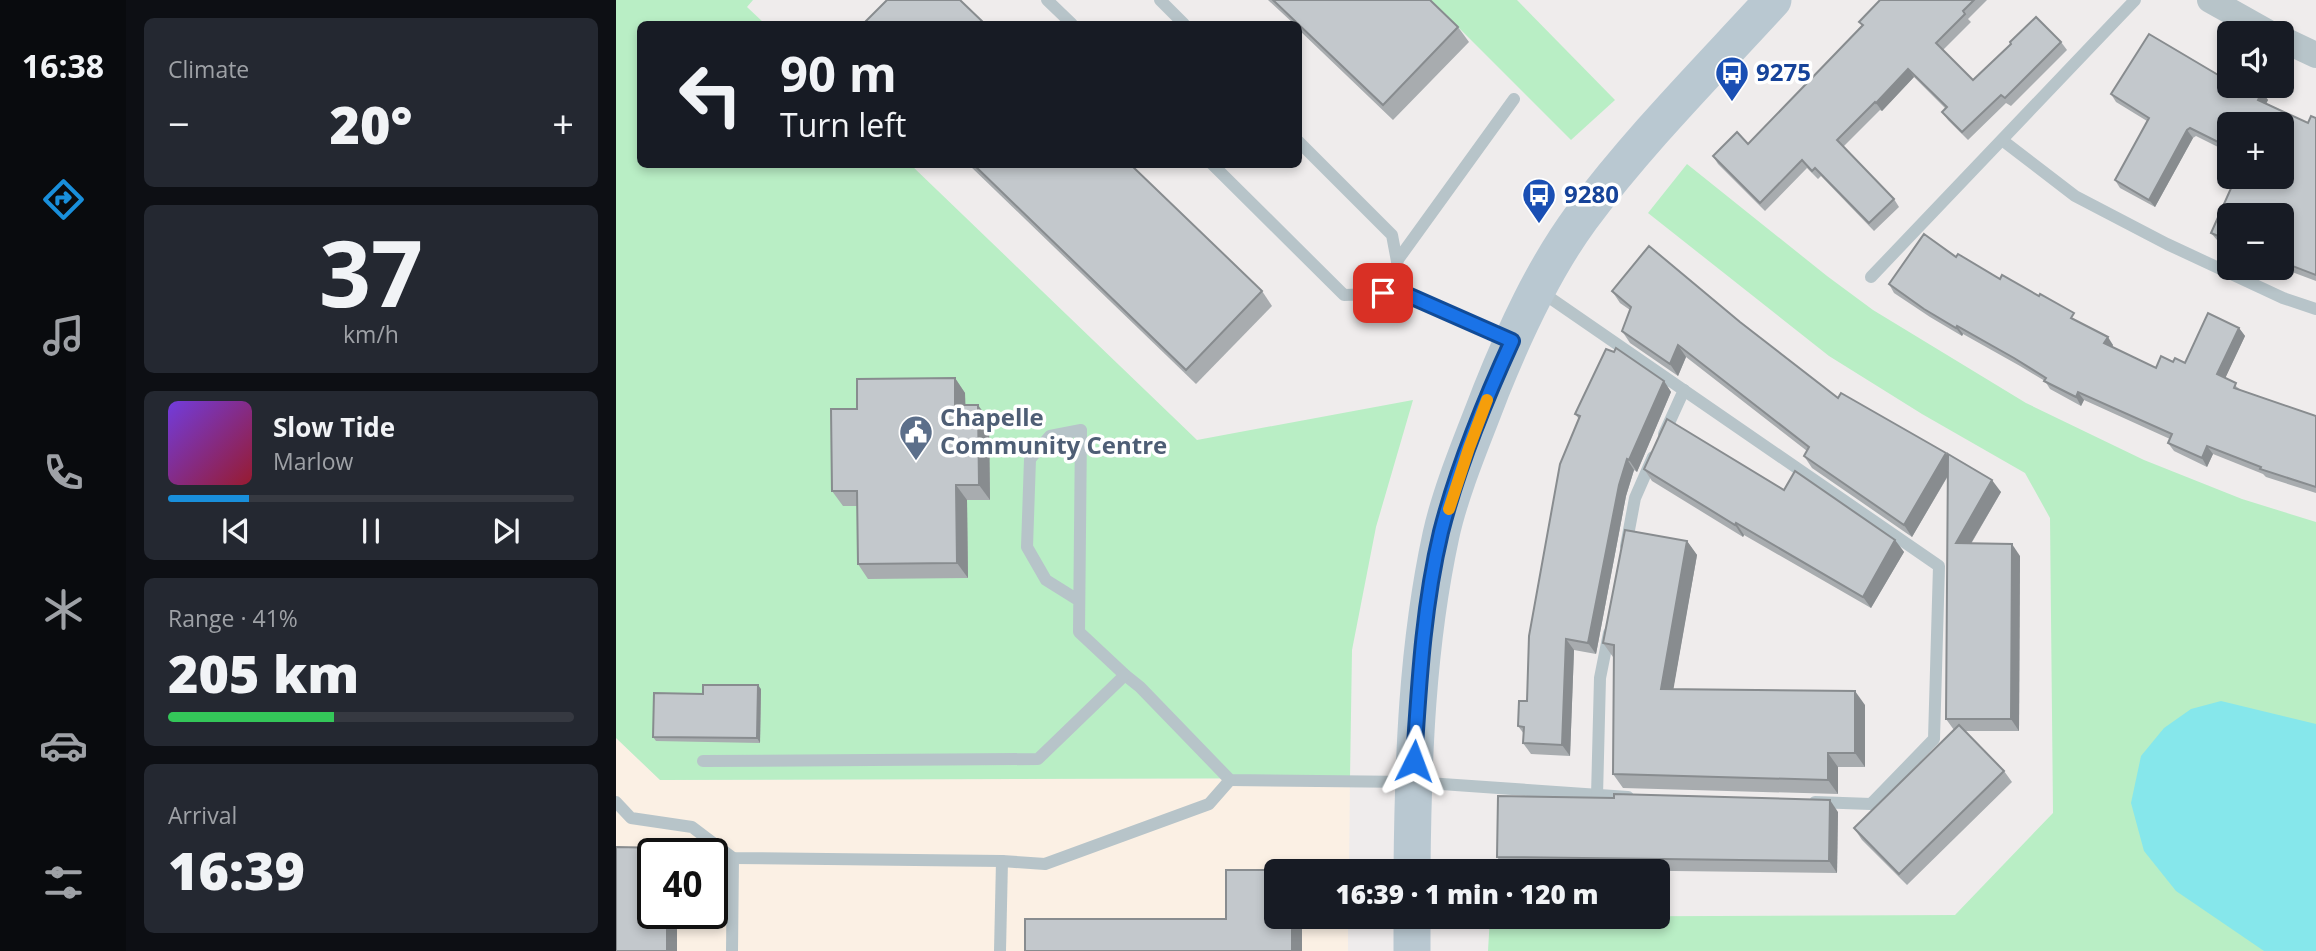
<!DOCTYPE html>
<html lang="en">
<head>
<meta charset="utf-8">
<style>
	body { margin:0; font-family:"Open Sans",sans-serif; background:#242831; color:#f1f3f6; height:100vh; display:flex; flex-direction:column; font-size:26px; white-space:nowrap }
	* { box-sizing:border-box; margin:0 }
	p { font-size:23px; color:#9ea1a6 }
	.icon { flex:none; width:38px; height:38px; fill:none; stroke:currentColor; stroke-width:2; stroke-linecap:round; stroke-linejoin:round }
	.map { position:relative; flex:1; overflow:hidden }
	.panel { display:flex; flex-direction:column; gap:18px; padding:18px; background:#0d0f14; width:490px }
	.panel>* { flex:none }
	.banner { position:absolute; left:21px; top:21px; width:665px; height:147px; border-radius:10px; box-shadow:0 4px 10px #0003; background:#171b24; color:#f1f3f6; overflow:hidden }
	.tools { position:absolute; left:1601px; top:21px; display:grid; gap:14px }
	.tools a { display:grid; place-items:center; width:77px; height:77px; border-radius:10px; background:#171b24; box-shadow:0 4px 10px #0003; font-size:35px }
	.speed { position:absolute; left:21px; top:838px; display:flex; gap:14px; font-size:35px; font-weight:700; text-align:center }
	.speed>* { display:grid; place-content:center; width:91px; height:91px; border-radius:50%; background:#171b24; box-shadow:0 4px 10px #0003; line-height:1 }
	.speed .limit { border:4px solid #111; border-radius:10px; background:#fff; color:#111 }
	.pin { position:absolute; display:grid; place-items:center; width:60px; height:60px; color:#fff; margin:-30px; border-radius:14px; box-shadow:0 4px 10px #0006 }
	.me { position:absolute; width:77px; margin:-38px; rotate:3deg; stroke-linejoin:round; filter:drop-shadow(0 0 5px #0008) }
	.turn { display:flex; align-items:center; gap:24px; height:147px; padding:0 28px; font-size:32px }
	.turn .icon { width:91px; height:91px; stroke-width:2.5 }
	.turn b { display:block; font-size:49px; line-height:60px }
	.big { font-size:52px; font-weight:800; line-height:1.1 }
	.panel .widget { flex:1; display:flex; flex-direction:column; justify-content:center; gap:10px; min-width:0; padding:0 24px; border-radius:10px; background:#242831 }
	.panel .dial { align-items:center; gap:0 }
	.dial b { font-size:91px; line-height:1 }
	.song { display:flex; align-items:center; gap:21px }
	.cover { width:84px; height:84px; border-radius:10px; background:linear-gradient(135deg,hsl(260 70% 55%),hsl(350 70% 35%)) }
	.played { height:7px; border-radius:4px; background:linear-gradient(90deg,#198fdb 20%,#363941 20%) }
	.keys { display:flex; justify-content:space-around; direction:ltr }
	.heat { display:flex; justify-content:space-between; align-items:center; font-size:38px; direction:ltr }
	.charge { height:10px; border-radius:5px; background:linear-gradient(90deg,#34c759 41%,#363941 0) }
	.trip { position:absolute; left:648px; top:859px; width:406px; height:70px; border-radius:10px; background:#171b24; box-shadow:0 4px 10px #0003; font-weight:800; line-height:70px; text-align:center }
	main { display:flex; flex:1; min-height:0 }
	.tab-bar { display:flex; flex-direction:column; width:126px; justify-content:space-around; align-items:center; background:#090b0e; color:#9ea1a6 }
	.tab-bar .icon { width:49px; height:49px }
	.tab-bar .on { color:#198fdb }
	.tab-bar b { font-size:32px; color:#f1f3f6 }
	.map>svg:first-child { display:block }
	.commercial { fill:#fbf0e4; fill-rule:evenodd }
	.green { fill:#b9eec5 }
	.water { fill:#86e7eb }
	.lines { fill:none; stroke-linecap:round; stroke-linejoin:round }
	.lane { stroke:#b7c4c9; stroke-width:12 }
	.street { stroke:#b7c4c9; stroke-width:26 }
	.secondary { stroke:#b9c8d1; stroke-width:37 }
	.wall { fill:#a8acaf }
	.shaded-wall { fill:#888c8f }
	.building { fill:#c3c8cc; stroke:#888c8f; stroke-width:2 }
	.route-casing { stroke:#114b97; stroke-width:18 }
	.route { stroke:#1a73e8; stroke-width:12 }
	.slow { stroke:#f59e0b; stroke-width:12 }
	.labels { text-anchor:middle; stroke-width:7; stroke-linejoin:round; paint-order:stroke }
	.transit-label { font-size:24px; font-weight:bold; fill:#164399; stroke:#fff; text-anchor:start }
	.service-label { font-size:24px; font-weight:bold; fill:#4e5e75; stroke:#fff; text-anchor:start }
</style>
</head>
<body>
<main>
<nav class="tab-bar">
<b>16:38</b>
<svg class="icon on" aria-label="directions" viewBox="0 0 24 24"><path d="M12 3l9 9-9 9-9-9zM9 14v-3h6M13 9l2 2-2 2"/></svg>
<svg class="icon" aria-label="music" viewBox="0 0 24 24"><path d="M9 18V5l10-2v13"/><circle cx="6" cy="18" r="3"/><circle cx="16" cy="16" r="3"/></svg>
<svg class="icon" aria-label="phone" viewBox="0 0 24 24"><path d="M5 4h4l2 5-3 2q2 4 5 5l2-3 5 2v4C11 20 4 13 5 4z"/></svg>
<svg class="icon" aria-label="climate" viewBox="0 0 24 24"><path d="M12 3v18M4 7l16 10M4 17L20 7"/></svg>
<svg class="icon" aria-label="car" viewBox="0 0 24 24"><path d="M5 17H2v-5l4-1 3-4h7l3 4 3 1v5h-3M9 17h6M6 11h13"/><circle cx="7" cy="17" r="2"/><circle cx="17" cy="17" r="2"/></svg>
<svg class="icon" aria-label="filters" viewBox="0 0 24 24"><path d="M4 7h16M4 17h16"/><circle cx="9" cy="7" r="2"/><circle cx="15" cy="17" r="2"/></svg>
</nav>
<section class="panel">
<div class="widget"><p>Climate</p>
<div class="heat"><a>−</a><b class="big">20°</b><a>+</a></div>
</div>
<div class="widget dial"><b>37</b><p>km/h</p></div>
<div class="widget">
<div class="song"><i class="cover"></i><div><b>Slow Tide</b><p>Marlow</p></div></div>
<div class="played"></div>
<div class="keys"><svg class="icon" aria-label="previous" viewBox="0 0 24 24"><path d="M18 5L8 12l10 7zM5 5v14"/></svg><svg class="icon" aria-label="pause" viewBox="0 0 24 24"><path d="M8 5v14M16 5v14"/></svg><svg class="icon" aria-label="next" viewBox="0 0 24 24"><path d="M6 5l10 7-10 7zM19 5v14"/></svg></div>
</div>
<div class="widget"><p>Range · 41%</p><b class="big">205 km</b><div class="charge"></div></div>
<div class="widget"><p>Arrival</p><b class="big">16:39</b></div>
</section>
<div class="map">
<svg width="1700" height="951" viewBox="0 0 1700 951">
	<rect width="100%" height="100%" fill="#efecec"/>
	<path class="commercial" d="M0,738L44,780L734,778L733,871L660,872V917H732V951H0ZM37,854H96V914H37Z"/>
	<g class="green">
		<path d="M0,0H137L131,7L149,24H24V164L295,165L581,440L797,400L760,527L736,650L734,778L44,780L0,738Z"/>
		<path d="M815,0H901L999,100L955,140Z"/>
		<path d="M1071,164L1211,276L1257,310L1410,403L1528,460L1626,499L1700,522V951H872L874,917L1339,915L1437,813L1434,518L1409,473L1306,414L1213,356L1032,213Z"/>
	</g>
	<path class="water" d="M1605,701L1700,724V951H1648L1560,891L1528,851L1515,803L1525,756L1548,728L1575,709Z"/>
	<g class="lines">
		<g class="lane">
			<path d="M431,0L456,24"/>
			<path d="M544,0L568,24"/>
			<path d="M1386,140L1459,196L1551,244L1667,298L1700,309"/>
			<path d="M682,141L776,235L787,293"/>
			<path d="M596,164L728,295L787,293L893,340"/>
			<path d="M781,261L898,99"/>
			<path d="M1255,277L1519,0"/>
			<path d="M924,291L1323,566L1318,739L1255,804L1199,802"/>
			<path d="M1048,434L1068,390"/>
			<path d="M1010,546L1019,498L1037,457"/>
			<path d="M462,600L430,580L411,547L414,459L434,436L465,430L463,632L509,675L524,687L614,780L797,782L1012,797"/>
			<path d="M87,761L422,759L509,675"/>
			<path d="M981,796L984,678L993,633"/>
			<path d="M0,802L15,818L76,827L117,858L386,861L429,864L593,804L614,780"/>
			<path d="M116,951L117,858"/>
			<path d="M384,951L386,861"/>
		</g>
		<g class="street">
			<path d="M1594,0L1653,33"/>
			<path d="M1666,39L1700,55"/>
		</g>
		<g class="secondary">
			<path d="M796,872C797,759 801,646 825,535C835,489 858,436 875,391C899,331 927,270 965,218C1023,140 1092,71 1157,0"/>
			<path d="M796,951V917"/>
		</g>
	</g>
	<g class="wall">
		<path d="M652,0H814L842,27L853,42L777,120L682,29V24H678Z"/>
		<path d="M1264,0H1371L1352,19L1355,22L1327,50L1357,80L1445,42L1451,50L1395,106L1390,103L1352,140L1332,120L1326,112L1330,109L1298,77L1266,111L1264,110L1227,147L1278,199L1283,207L1258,231L1205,176L1202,179L1191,168L1149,211L1102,164L1097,156L1132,144L1246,26L1243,22Z"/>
		<path d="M1533,34L1614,82V86H1634L1646,92L1652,100L1650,103L1692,123L1695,116L1700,118V281L1665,268H1666V215H1614V246L1601,240L1595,233L1620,177H1666V124H1614V153L1580,136L1577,138L1539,207L1504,188L1499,180L1531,121L1500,102L1495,94Z"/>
		<path d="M352,164H514L646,291L656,306L580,384Z"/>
		<path d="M1340,257L1384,279L1463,322L1497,345L1496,347L1540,368L1557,362L1569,363L1623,328L1629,336L1609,378L1625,390L1700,416V493L1650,477L1647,474L1597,454L1591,467L1558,451L1552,443L1554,439L1468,400L1465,406L1434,389L1429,381L1404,366L1347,334L1346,336L1314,317L1278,293L1273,284Z"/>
		<path d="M996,291L1124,322L1222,398L1332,456L1385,492L1355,544L1404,556L1403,731H1348L1388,771L1396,782L1291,885L1246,840L1238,828L1338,730L1330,719L1332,476L1296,537L1196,468L1188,456L1191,451L1070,357L1062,376L1014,343L1006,331L1014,310L1004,303Z"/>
		<path d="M339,378L349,393V405L373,420L374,500H351L352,578L252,579L242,564L241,506H227L216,491L241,409Z"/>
		<path d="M1048,381L1055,392L1021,472L1018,470L1010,496L980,654L958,650L954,756L915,754L907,743L908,734L902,726L911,701L963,419L959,414Z"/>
		<path d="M1028,469L1168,490L1279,540L1288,552L1255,608L1128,535L1127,537L1036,481Z"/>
		<path d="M1071,541L1081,555L1057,689L1249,705V767H1222V794L1007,788L997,774V657L987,643Z"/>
		<path d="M145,689L144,743L40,741L37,737L87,694Z"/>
		<path d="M998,798L1222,812L1221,873L889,869L881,857Z"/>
	</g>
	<g class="shaded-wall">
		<path d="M1292,69L1298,77L1266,111L1260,103Z"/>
		<path d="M1646,92L1652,100L1648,108L1642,100Z"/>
		<path d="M1571,130L1577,138L1539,207L1533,200Z"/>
		<path d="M1341,326L1347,334L1346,336L1340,328Z"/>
		<path d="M1623,328L1629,336L1607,383L1601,374Z"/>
		<path d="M1492,337L1497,345L1494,351L1488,343Z"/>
		<path d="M1062,345L1070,357L1062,376L1054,364Z"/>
		<path d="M339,378L349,393L350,420L339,405Z"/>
		<path d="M1048,381L1055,392L1021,472L1013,460Z"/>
		<path d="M1462,392L1468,400L1465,406L1460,397Z"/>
		<path d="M362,405L373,420L374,500L363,485Z"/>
		<path d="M1591,446L1597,454L1591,467L1586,458Z"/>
		<path d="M1330,453L1338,465L1296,537L1288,525Z"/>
		<path d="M1011,459L1018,470L1010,496L980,654L972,643L1003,485Z"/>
		<path d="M1376,480L1385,492L1348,555L1340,543Z"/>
		<path d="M340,485L351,500L352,578L341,563Z"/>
		<path d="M1120,523L1128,535L1127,537L1119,525Z"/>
		<path d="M1279,540L1288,552L1255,608L1247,597Z"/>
		<path d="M1071,541L1081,555L1055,703L1045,689Z"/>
		<path d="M1396,544L1404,556L1403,731L1395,719Z"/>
		<path d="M950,639L958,650L954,756L946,745Z"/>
		<path d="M142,685L145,689L144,743L141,738Z"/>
		<path d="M1239,691L1249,705V767L1239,753Z"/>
		<path d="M1212,753L1222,767V794L1212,780Z"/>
		<path d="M1214,800L1222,812L1221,873L1213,861Z"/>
		<rect x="51" y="914" width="10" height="37"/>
		<rect x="676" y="917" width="10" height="34"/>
	</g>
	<g class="building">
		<path d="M271,0H344L369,24H247Z"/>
		<path d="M657,0H814L842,27L767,105Z"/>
		<path d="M1264,0H1358L1347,11L1349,14L1320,43L1357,80L1395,44L1394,42L1420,17L1445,42L1389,98L1385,95L1346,132L1326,112L1331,107L1292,69L1260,103L1259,102L1221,140L1278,199L1253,223L1199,168L1196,171L1186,160L1144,203L1097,156L1121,132L1132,144L1247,25L1243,22Z"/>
		<path d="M1533,34L1614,82V86H1634L1646,92L1642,100L1692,123L1695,116L1700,118V275L1666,262V215H1614V241L1595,233L1620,177H1666V124H1614V148L1574,128L1571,130L1533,200L1499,180L1533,118L1495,94Z"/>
		<path d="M357,164H514L646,291L570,370Z"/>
		<path d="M1308,234L1340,257L1342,254L1384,279L1386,275L1423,296L1424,294L1458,313L1455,318L1492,337L1488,343L1540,368L1545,356L1557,362L1559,358L1569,363L1592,313L1623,328L1601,374L1620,383L1618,388L1700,416V487L1644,469L1645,467L1591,446L1586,458L1552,443L1556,434L1462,392L1460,397L1428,381L1430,378L1398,358L1341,326L1340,328L1308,309L1273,284Z"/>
		<path d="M1033,246L1124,322L1222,398L1225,393L1330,453L1288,525L1188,456L1193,447L1062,345L1054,364L1006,331L1015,307L996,291Z"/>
		<path d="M1000,348L1048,381L1013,460L1011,459L1003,485L972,643L950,639L946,745L907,743L908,727L902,726L903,701H911L913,636L944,464L964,416L959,414L990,349L998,352Z"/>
		<path d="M339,378V405H362L363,485H340L341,563L242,564L241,491H216L215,409H241V379Z"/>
		<path d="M1051,419L1168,490L1179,471L1279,540L1247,597L1120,523L1119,525L1028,469Z"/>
		<path d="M1332,454L1376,480L1340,543L1396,544L1395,719H1330Z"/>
		<path d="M1009,530L1071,541L1045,689L1239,691V753H1212V780L997,774L998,645L987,643Z"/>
		<path d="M87,685H142L141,738L37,737L38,693L87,694Z"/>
		<path d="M1343,725L1388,771L1283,874L1238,828Z"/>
		<path d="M998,794L1214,800L1213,861L881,857L882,796L998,798Z"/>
		<path d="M0,847L50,848V854H37V914H51V951H0Z"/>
		<path d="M610,870H676V872H660V917H676V951H409V919H610Z"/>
	</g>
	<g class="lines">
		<g class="route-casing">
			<path id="route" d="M767,293H787L896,341C869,400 841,469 825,532C807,607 803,685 798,761"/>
		</g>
		<use href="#route" class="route"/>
		<path class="slow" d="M833,509L853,448L871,400"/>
	</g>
	<defs>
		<g id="bus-pin" transform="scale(1.75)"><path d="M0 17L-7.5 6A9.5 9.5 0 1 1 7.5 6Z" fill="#1a4fb4" stroke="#fff"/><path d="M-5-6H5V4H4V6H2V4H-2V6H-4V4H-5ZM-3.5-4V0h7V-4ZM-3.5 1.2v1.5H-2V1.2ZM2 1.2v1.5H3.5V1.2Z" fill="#fff"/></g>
		<g id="civic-pin" transform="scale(1.75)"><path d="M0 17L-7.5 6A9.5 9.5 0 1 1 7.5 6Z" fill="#5c6f8a" stroke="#fff"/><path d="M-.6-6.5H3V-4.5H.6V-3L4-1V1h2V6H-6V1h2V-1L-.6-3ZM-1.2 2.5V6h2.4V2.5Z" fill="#fff"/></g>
	</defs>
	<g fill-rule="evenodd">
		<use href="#bus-pin" x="1116" y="73"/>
		<use href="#bus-pin" x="923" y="195"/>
		<use href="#civic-pin" x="300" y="432"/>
	</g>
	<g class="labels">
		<g class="transit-label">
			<text x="1140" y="81">9275</text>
			<text x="948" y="203">9280</text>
		</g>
		<g class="service-label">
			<text x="324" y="426">Chapelle<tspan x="324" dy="28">Community Centre</tspan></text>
		</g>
	</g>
</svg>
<div class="tools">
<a><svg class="icon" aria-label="sound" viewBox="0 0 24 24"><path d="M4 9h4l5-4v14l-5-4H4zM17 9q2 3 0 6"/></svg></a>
<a>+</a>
<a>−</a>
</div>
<div class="speed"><div class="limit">40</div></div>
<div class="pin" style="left:767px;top:293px;background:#d93025"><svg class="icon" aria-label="arrive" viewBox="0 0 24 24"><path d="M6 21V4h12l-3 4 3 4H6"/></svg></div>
<svg class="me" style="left:798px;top:761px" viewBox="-20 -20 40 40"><path d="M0-17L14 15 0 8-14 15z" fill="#1a73e8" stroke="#fff" stroke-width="4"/></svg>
<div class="trip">16:39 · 1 min · 120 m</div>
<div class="banner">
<div class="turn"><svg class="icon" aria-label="left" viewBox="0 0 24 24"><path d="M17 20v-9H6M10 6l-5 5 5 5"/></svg><div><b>90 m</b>Turn left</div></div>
</div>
</div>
</main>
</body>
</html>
